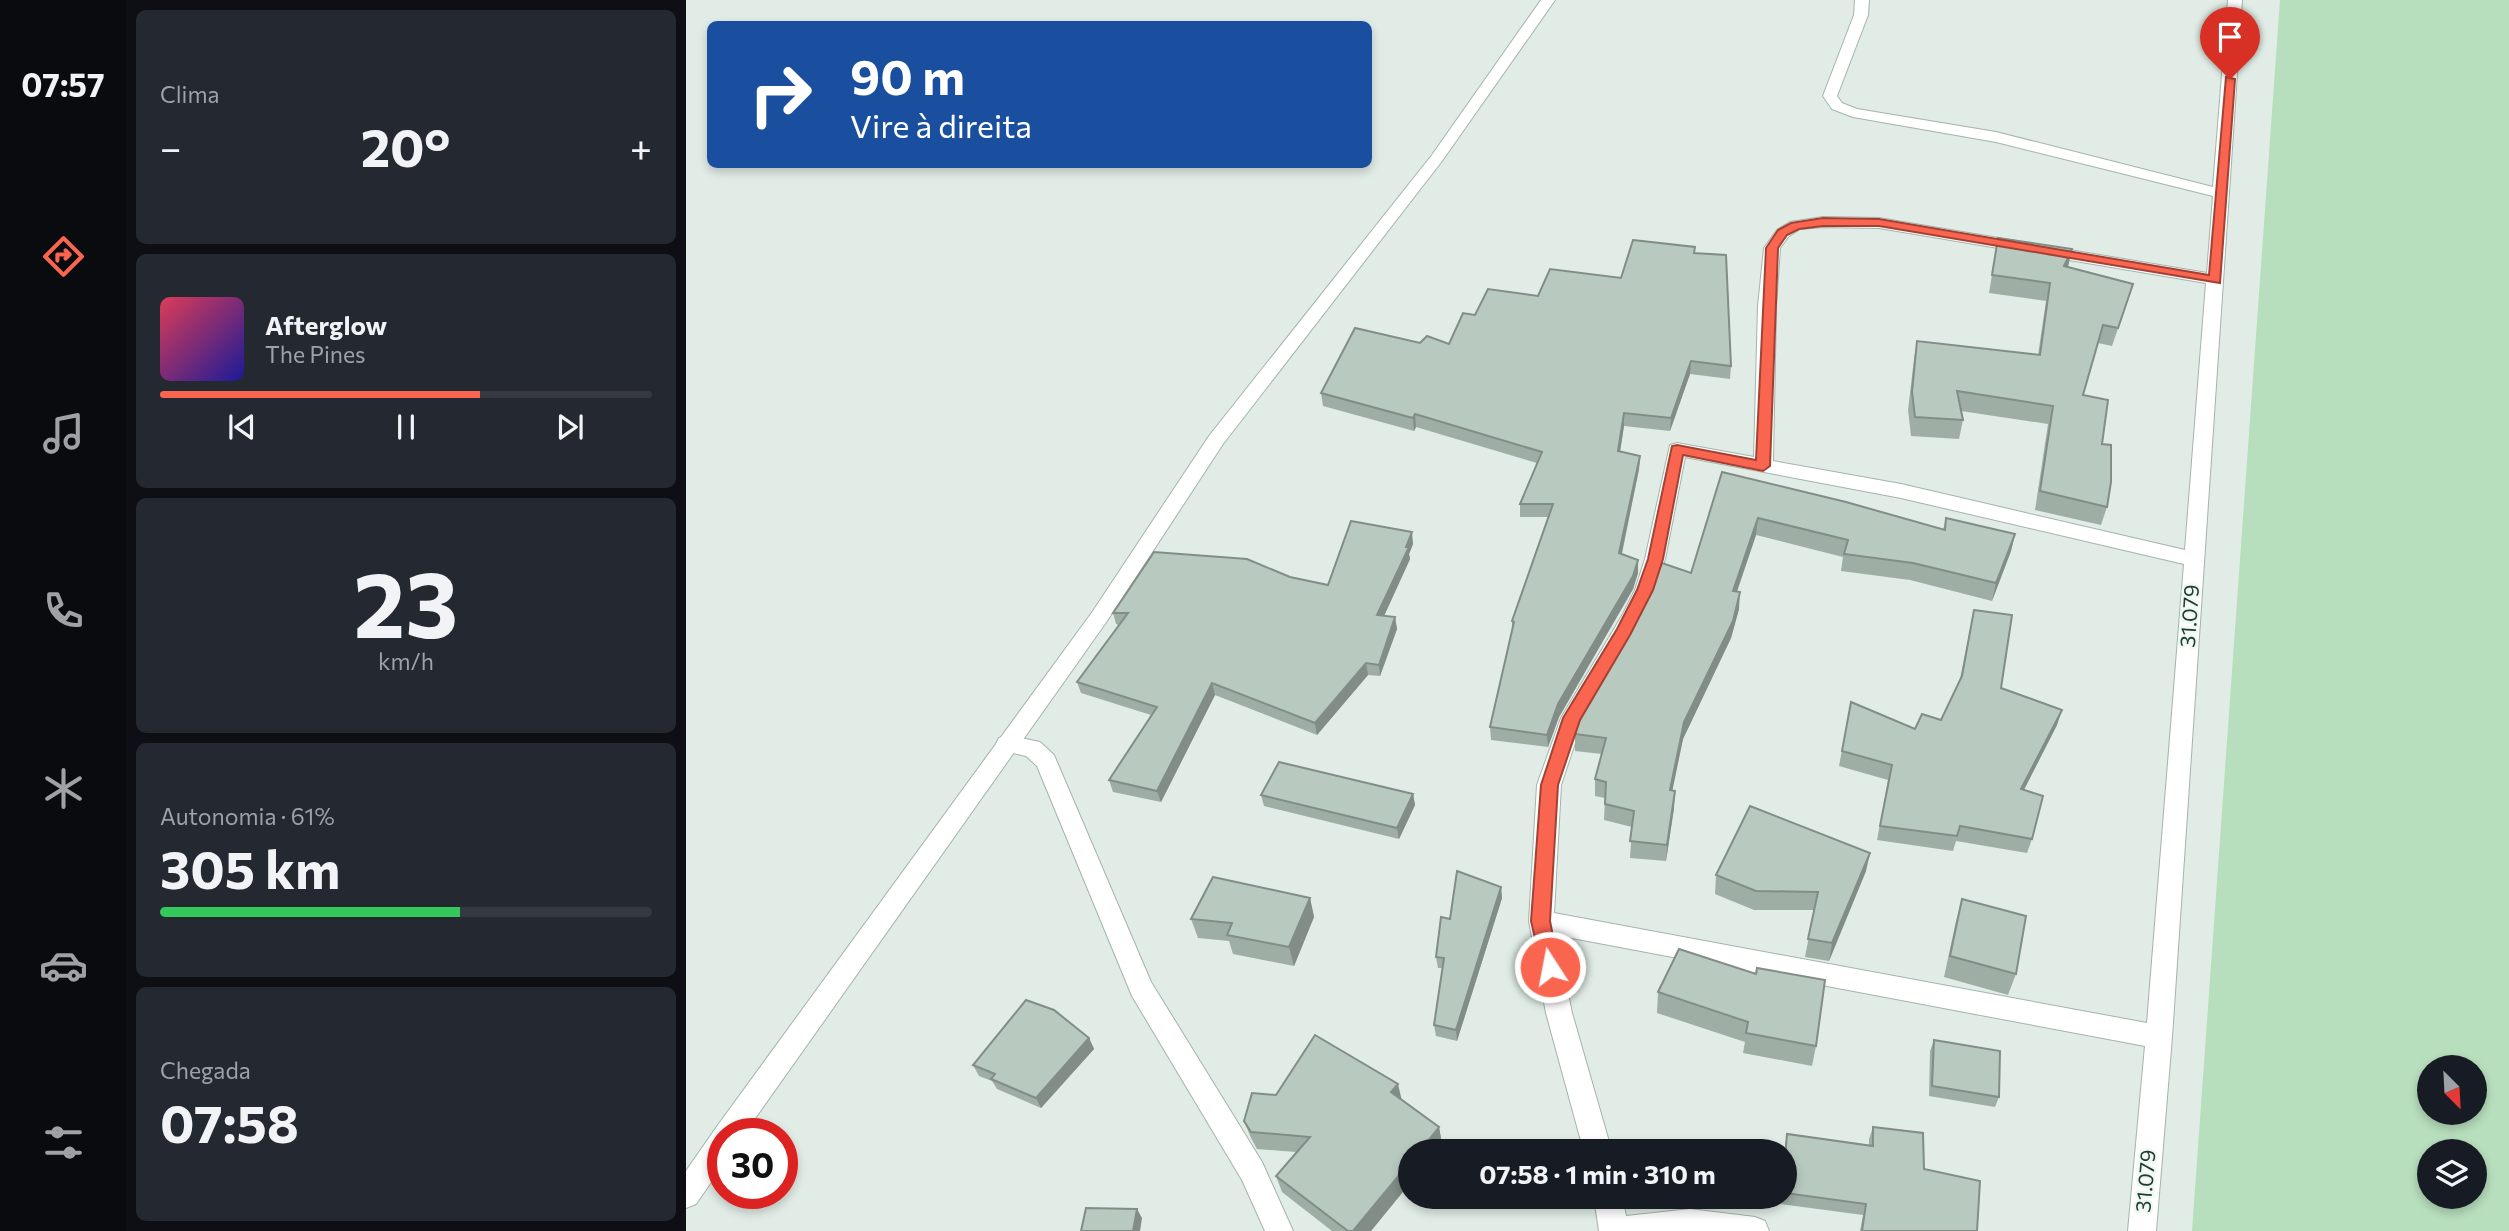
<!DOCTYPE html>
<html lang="pt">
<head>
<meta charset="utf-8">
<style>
	body { margin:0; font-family:Commissioner,sans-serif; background:#242831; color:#f1f3f6; height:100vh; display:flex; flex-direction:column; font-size:26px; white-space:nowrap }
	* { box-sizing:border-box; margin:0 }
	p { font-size:23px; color:#9ea1a6 }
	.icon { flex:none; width:38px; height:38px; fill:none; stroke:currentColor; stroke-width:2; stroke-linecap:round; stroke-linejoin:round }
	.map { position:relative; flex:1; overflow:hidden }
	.drawer { display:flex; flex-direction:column; gap:10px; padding:10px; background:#0d0f14; width:560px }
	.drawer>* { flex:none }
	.guide { position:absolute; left:21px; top:21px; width:665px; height:147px; border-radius:10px; box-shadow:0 4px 10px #0003; background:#1a4fa0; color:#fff; overflow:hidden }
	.needle { width:46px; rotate:156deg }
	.controls { position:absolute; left:1731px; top:1055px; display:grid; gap:14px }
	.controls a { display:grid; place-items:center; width:70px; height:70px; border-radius:50%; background:#171b24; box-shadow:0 4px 10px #0003; font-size:35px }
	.speed { position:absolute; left:21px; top:1118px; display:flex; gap:14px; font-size:35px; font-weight:700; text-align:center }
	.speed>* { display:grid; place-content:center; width:91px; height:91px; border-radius:50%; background:#171b24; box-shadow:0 4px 10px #0003; line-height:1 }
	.speed .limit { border:10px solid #d22; background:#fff; color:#111 }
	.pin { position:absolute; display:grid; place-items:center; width:60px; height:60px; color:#fff; margin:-72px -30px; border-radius:50% 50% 50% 0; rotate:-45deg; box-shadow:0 0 7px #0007 }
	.pin .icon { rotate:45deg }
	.me { position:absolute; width:77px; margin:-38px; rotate:349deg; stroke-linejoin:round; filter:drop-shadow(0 0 5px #0008) }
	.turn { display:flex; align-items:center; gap:24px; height:147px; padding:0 28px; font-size:32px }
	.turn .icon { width:91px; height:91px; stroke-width:2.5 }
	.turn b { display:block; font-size:49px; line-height:60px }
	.big { font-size:52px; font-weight:700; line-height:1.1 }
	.drawer .widget { flex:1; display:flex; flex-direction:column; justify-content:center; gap:10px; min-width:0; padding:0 24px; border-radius:10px; background:#242831 }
	.drawer .dial { align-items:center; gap:0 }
	.dial b { font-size:91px; line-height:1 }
	.song { display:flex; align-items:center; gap:21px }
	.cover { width:84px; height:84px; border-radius:10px; background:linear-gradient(135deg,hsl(350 70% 55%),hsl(240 70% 35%)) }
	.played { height:7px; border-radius:4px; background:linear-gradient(90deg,#fa6550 65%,#363941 65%) }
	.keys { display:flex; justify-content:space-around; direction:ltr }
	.heat { display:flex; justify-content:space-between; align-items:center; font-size:38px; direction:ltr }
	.charge { height:10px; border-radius:5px; background:linear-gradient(90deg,#34c759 61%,#363941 0) }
	.trip { position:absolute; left:712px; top:1139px; width:399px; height:70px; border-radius:35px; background:#171b24; box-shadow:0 4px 10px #0003; font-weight:700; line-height:70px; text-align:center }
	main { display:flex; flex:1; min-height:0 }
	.dock { display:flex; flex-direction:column; width:126px; justify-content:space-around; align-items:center; background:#090b0e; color:#9ea1a6 }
	.dock .icon { width:49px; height:49px }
	.dock .current { color:#fa6550 }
	.dock b { font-size:32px; color:#f1f3f6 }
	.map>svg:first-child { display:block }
	.green { fill:#b7debd; fill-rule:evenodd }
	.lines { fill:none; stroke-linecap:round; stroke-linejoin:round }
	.minor-casing { stroke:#a3b4ac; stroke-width:2 }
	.tertiary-casing { stroke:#a3b4ac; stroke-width:2 }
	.minor { fill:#fff; fill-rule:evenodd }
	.tertiary { fill:#fff; fill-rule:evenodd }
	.wall { fill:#9eaea5 }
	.shaded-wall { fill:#818d86 }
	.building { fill:#b8cac0; stroke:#818d86; stroke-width:2 }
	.route { fill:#fa6550; stroke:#a24234; stroke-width:2 }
	.labels { text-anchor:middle; stroke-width:5; stroke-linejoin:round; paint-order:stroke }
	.street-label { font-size:21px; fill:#203d32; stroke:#f0f8f3 }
</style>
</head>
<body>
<main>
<nav class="dock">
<b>07:57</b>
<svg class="icon current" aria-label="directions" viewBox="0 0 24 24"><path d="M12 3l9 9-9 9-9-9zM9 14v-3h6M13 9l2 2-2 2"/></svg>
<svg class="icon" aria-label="music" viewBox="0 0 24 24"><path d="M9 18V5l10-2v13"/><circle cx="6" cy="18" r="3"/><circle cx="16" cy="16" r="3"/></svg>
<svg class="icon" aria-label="phone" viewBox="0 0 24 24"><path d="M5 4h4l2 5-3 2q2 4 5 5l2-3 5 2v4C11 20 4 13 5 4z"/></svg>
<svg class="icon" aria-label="climate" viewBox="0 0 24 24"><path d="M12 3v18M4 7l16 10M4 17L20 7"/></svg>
<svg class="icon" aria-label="car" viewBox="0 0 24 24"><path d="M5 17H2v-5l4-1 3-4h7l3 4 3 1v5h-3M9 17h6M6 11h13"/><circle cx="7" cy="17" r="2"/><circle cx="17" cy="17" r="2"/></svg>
<svg class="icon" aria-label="filters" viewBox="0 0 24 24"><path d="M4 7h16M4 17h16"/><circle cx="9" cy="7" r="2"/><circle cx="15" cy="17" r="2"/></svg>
</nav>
<section class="drawer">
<div class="widget"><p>Clima</p>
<div class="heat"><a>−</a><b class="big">20°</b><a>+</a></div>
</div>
<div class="widget">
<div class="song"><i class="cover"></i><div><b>Afterglow</b><p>The Pines</p></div></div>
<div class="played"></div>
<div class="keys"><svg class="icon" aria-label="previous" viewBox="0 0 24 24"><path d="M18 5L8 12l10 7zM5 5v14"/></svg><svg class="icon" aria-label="pause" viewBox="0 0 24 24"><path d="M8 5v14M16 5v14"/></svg><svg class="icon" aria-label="next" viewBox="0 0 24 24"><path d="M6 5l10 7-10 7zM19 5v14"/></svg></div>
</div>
<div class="widget dial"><b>23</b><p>km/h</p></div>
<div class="widget"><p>Autonomia · 61%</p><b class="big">305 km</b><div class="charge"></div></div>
<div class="widget"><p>Chegada</p><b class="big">07:58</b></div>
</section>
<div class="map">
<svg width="1823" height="1231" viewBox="0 0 1823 1231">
	<rect width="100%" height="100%" fill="#e0ece5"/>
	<path class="green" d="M1594,0H1823V1231H1506ZM1743,1068H1788V1113H1743ZM1743,1152H1788V1197H1743Z"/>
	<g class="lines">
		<g class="minor-casing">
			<g id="minor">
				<path d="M1169,0H1183L1182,15L1151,96L1156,103L1171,109L1310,132L1527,187L1542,0H1556L1486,1037L1470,1231H1442L1459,1046L870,935L886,1013L926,1152H898L860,1013L843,921L851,785L875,718L937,614L949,590L959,559L984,445L991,443L1068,457L1072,306L1078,248L1091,230L1104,222L1137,217L1193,218L1521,273L1527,196L1310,142L1167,117L1146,109L1137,96L1168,15ZM1137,227L1193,228L1520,283L1499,550L1215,484L1087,461L1090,306L1094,248L1103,236L1114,229ZM999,457L1215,498L1498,564L1461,1023L868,913L875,785L897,719L958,616L969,590L979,559Z"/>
				<path d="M321,735L354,742L368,755L465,982L576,1162L607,1231H579L556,1180L446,996L351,766L340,756L313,750L310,744L313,738Z"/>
				<path d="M908,1197H936L940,1216L1004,1209L1069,1217L1079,1221L1083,1231H913Z"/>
			</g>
		</g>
		<g class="tertiary-casing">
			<path id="tertiary" d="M855,0H869L756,161L537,444L421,621L58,1134H37V1165L10,1204L0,1208V1171L32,1125L407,611L523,436L746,155Z"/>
		</g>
		<use href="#minor" class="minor"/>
		<use href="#tertiary" class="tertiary"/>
	</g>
	<g class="wall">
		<path d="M1312,238L1382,267L1441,302L1426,346L1412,343L1397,395L1416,444L1421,507L1415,525L1349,510L1362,424L1275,411L1277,420L1273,439L1225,436L1222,410L1228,359L1231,341L1352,355L1360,301L1303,293Z"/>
		<path d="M1009,253L1045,366L1044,379L1004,374L984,431L938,426L934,452L954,456L953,469L936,554L952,573L947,589L873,717L862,747L805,740L804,727L826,629V621L862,517H834V504L851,463L730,427L728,431L637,406L635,393L734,343L763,344L789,315L852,296L935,278Z"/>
		<path d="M1036,472L1257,530L1260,518L1329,534L1325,551L1306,601L1224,580L1155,571L1157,557L1070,535L1051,592L1053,609L1045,638L997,739L986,790L988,808L980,861L944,858L946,827L918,820L919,798L909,796V779L916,754L889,751V734L1005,573Z"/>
		<path d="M727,544L723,554L724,559L698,616L709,617L711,629L694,676L682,675L631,735L529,695L475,802L427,792L423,780L465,715L395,693L391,682L433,625L430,624L427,613L604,577L642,585Z"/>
		<path d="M1288,610L1315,688L1371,725L1338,790L1346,839L1341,853L1270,841L1267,851L1191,840L1202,780L1153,766L1165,702L1229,729L1255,720L1274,679Z"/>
		<path d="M727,794L729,805L713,839L578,806L575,795Z"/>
		<path d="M1180,871L1143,961L1119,957L1128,910H1068L1029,894L1030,875Z"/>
		<path d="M815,887L816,898L771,1041L750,1036L748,1025L757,968H752L750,957L764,919Z"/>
		<path d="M624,898L628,917L608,966L547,954L543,941L512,938L505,919Z"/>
		<path d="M1276,899L1330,974L1322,995L1258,977L1270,921Z"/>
		<path d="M972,992L1130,1046L1126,1066L1057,1053L1059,1042L971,1013Z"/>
		<path d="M403,1038L408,1049L355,1108L311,1089L306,1081L293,1076L287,1065Z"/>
		<path d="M1248,1040L1313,1097L1309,1107L1243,1096L1244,1051Z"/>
		<path d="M716,1100L753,1127L756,1144L685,1231H646L596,1192L590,1176L610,1152L571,1149L565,1138L558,1121Z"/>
		<path d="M1187,1127L1238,1169L1291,1231H1174L1177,1215L1094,1204V1197H1099L1098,1152L1101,1134L1183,1146V1139Z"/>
	</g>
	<g class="shaded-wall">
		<path d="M1386,249L1382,267L1378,266Z"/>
		<path d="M1005,361L1004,374L984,431L985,418Z"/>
		<path d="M938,413V426L932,464V451Z"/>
		<path d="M729,414L730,427L728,431L727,418Z"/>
		<path d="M954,456L953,469L933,566V553Z"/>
		<path d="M1072,518L1070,535L1045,608L1047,591Z"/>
		<path d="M726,532L727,544L723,554L724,559L693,627L691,615Z"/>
		<path d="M1329,534L1325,551L1306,601L1310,583Z"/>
		<path d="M952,560V573L947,589L873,717L862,747L861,735L872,704Z"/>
		<path d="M1054,592L1053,609L1045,638L997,739L983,807L984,790L998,722Z"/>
		<path d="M709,617L711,629L694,676L693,665Z"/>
		<path d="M680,663L682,675L631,735L629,723Z"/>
		<path d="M526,683L529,695L475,802L471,791Z"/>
		<path d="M1376,710L1371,725L1331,803L1335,789Z"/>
		<path d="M989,791L988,808L980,861L981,845Z"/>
		<path d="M727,794L729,805L713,839L711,828Z"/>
		<path d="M1184,853L1180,871L1143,961L1146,943Z"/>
		<path d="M815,887L816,898L771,1041L770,1030Z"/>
		<path d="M624,898L628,917L608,966L603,947Z"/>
		<path d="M403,1038L408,1049L355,1108L350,1098Z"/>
		<path d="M712,1084L716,1101L705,1092Z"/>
		<path d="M753,1127L756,1144L750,1152H733Z"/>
		<path d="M724,1162V1183L685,1231H667Z"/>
		<path d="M451,1209L456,1218L454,1231H447Z"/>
	</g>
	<g class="building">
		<path d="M1312,238L1386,249L1378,266L1447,284L1432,328L1417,325L1397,395L1422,400L1416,444L1425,445V482L1421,507L1354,491L1367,406L1271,391L1277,420L1229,417L1226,392L1231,341L1354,355L1364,283L1306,275Z"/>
		<path d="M947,240L1009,247L1008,253L1040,255L1045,366L1005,361L985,418L938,413L932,451L954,456L933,553L952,560L947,576L872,704L861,735L804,727L828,622L826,621L867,504H834L856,452L729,414L727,418L635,393L669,328L734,343L741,336L763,344L777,313L789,315L802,289L852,296L864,269L935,278Z"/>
		<path d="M1036,472L1160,502L1259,530L1260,518L1329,534L1310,583L1227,563L1158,554L1162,540L1072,518L1047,591L1054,592L1047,621L998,722L984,790L989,791L981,845L944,841L948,811L919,804L920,782L909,779L920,738L889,734L899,703L961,600L976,563L1005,573Z"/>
		<path d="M665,521L726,532L720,547H723L691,615L709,617L693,665L680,663L629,723L526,683L471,791L423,780L471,707L391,682L442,613H427L468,552L561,559L604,577L642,585Z"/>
		<path d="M1288,610L1326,615L1315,688L1376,710L1335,789L1357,796L1346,839L1274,826L1271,836L1194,826L1206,765L1156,751L1165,702L1229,729L1236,714L1255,720L1276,676Z"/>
		<path d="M593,762L727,794L711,828L575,795Z"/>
		<path d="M1064,806L1184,853L1146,943L1122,939L1132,892L1070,891L1030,875Z"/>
		<path d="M771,871L815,887L770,1030L748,1025L758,958L750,957L755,917L764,919Z"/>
		<path d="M527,877L624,898L603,947L541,935L546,923L505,919Z"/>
		<path d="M1276,899L1340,916L1330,974L1264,956Z"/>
		<path d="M993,949L1070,974L1071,968L1139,980L1130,1046L1060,1033L1062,1022L972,992Z"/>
		<path d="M340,1000L368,1010L403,1038L350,1098L305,1079L309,1074L287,1065Z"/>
		<path d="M629,1035L712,1084L705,1092L753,1127L733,1152H724V1162L667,1231H662L590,1176L624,1137L565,1132L558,1121L566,1093L590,1095Z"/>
		<path d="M1248,1040L1314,1051L1313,1097L1246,1086Z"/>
		<path d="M1187,1127L1237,1133L1238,1169L1294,1181L1291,1231H1176L1180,1204L1099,1193V1158L1101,1134L1187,1146Z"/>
		<path d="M400,1208L451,1209L447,1231H395Z"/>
	</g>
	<path class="route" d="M1540,77L1549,79L1534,283L1193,226H1137L1113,229L1101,235L1092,248L1084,466L1077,471L997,455L977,559L967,590L944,635L894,720L872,785L864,921L873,967L871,973L864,976L857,973L845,921L855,785L877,718L931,629L951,590L962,559L986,446L991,445L1070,460L1080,248L1092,230L1105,223L1137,218L1193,219L1523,275Z"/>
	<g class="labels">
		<g class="street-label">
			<text transform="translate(1504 616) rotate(-86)" y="7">31.079</text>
			<text transform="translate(1460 1181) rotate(-85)" y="7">31.079</text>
		</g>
	</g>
</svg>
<div class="controls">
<a><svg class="needle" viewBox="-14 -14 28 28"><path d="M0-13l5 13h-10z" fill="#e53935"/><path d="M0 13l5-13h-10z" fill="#9ea1a6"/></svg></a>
<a><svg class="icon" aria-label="layers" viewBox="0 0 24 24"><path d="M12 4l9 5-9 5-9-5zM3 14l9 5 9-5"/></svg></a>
</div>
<div class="speed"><div class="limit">30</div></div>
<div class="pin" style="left:1544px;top:79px;background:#d93025"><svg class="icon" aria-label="arrive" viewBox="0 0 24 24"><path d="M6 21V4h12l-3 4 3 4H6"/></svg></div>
<svg class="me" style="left:864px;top:967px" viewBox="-20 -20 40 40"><circle r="17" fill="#fa6550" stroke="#fff" stroke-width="3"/><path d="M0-11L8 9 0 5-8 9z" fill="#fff"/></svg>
<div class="trip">07:58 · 1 min · 310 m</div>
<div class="guide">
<div class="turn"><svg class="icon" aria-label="right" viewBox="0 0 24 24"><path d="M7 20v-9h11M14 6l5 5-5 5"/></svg><div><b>90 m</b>Vire à direita</div></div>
</div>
</div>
</main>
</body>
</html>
